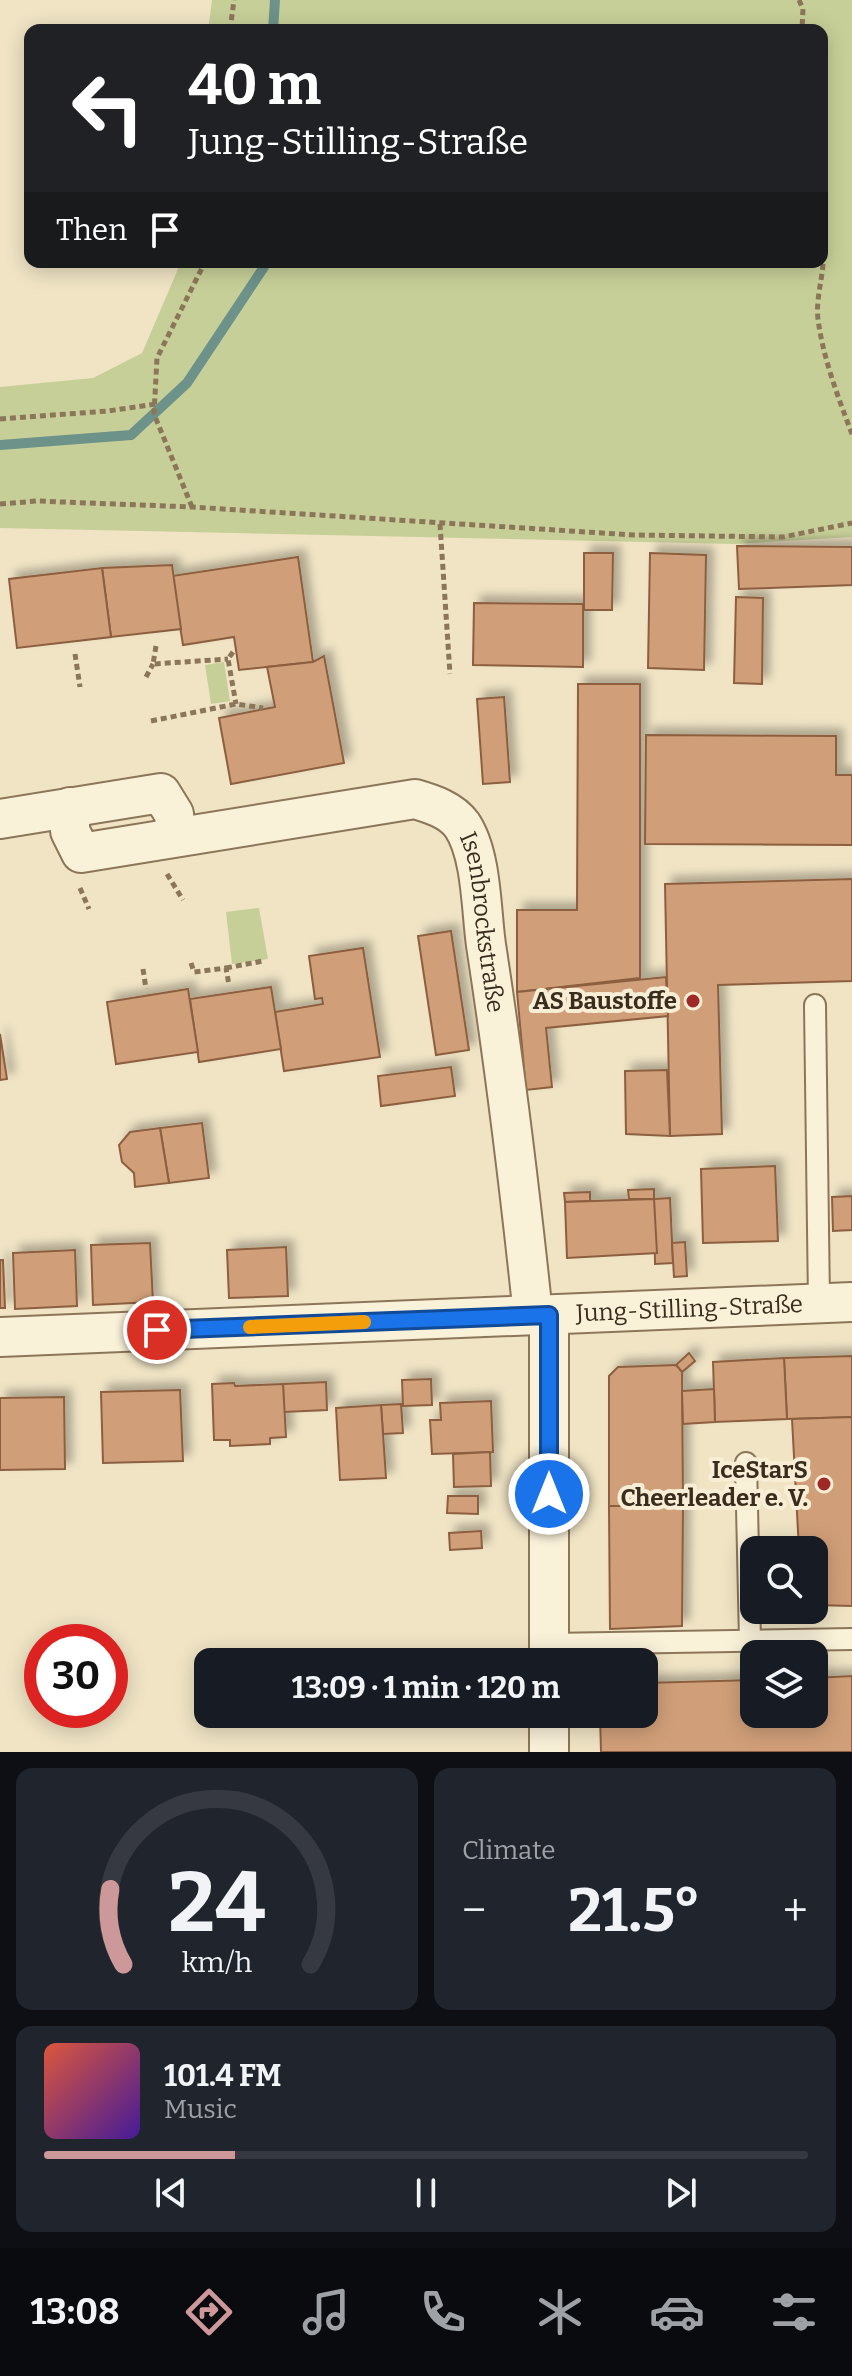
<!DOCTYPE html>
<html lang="en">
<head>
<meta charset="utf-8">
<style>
	body { margin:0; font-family:Bitter,serif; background:#20242c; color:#f1f3f6; height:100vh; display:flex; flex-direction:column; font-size:30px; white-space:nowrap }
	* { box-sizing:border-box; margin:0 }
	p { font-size:26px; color:#9ea1a6 }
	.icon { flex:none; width:44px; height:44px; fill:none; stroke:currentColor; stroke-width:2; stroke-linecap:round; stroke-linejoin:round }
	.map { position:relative; height:1752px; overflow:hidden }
	.details { display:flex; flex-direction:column; gap:16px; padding:16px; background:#0d0f14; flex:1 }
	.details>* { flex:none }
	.guide { position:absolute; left:24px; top:24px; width:804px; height:244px; border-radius:16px; box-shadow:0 4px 20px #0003; background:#202124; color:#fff; overflow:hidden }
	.controls { position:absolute; left:740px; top:1536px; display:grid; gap:16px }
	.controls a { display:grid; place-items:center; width:88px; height:88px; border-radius:16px; background:#171b24; box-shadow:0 4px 20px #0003; font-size:40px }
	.speed { position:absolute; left:24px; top:1624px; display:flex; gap:16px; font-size:40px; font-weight:700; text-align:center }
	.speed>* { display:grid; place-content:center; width:104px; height:104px; border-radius:50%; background:#171b24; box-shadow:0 4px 20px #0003; line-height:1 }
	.speed .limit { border:12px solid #d22; background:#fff; color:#111 }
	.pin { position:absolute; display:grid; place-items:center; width:68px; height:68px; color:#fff; margin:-34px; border:4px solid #fff; border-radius:50%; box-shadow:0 2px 8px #0007 }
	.me { position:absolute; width:88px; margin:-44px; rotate:0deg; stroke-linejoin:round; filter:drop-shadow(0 0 6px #0008) }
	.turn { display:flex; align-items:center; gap:28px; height:168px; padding:0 32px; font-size:36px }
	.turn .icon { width:104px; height:104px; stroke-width:2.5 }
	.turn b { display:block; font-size:56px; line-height:68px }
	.then { display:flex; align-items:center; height:76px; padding:0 32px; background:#0003; gap:16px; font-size:30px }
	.big { font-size:60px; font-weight:700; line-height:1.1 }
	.details .tile { flex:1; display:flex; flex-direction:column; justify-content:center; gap:12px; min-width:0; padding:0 28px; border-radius:16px; background:#20242c }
	.details .dial { align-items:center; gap:0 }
	.dial svg { height:208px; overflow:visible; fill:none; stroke:#363941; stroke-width:7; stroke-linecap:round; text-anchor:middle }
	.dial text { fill:#f1f3f6; stroke:none }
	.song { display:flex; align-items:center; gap:24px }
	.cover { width:96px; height:96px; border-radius:12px; background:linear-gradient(135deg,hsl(10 70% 55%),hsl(260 70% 35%)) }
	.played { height:8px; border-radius:4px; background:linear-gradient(90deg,#cc9899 25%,#363941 25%) }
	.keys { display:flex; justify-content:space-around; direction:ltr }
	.heat { display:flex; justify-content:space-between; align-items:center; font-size:44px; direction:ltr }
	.details .tiles { flex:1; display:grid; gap:16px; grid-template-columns:1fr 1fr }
	.tile:last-child { grid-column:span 2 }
	.trip { position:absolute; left:194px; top:1648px; width:464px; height:80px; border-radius:16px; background:#171b24; box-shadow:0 4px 20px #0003; font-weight:700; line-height:80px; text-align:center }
	.tab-bar { display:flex; height:128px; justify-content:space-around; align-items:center; background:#090b0e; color:#9ea1a6 }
	.tab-bar .icon { width:56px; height:56px }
	.tab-bar .current { color:#cc9899 }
	.tab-bar b { font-size:36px; color:#f1f3f6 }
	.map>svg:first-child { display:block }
	.green { fill:#c7cf98 }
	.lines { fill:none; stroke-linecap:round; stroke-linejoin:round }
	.stream { stroke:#6d928a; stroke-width:10 }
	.building { fill:#d09f79; stroke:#8c5f3f; stroke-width:2; filter:url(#shadow) }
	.lane-casing { stroke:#8c765a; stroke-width:24 }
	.street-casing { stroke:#8c765a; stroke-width:42 }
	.path { stroke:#8c765a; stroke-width:5; stroke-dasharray:6 4; stroke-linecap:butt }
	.lane { stroke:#faf1d9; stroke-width:20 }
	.street { stroke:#faf1d9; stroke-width:38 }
	.route-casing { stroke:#114b97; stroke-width:20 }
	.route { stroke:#1a73e8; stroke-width:14 }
	.slow { stroke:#f59e0b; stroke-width:14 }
	.poi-dot { fill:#9e2927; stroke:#f7eed5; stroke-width:3 }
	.labels { text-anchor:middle; stroke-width:8; stroke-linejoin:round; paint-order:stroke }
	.street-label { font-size:24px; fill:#3b2d1e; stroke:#f7eed5 }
	.poi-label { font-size:24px; font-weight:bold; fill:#3b2d1e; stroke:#f7eed5; text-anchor:end }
</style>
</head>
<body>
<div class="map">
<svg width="852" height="1752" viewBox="0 0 852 1752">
	<defs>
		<filter id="shadow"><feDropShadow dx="7" dy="-7" stdDeviation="4" flood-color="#0004"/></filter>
	</defs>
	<rect width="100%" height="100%" fill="#f0e4c5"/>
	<g class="green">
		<path d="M212,0H852V537L734,544L0,528V387L93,378L142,353L181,262H822V30H208Z"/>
		<path d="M224,662L230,701L211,704L205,665Z"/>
		<path d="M259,908L268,959L232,964L226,912Z"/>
	</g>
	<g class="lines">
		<g class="stream">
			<path d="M273,30L275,0"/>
			<path d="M0,445L131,435L187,383L264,267L265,262"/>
		</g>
	</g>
	<g class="building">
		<path d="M737,546L852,547V585L739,589Z"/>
		<path d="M584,553H613L612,610H584Z"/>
		<path d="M650,553L706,555L704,670L648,668Z"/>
		<path d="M298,557L313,662L239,670L234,637L183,645L172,576Z"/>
		<path d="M172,565L181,629L111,637L102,568Z"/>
		<path d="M102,568L111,637L17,648L9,579Z"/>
		<path d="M736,597L763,598L762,684L734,683Z"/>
		<path d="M474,603L583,604V667L473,665Z"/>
		<path d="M324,656L344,763L231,784L219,718L275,707L267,667L313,662Z"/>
		<path d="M578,684H640V978L517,992V910H577Z"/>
		<path d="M504,697L510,782L483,784L477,699Z"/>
		<path d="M646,735L836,736V775H852V845L645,844Z"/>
		<path d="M852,879V981L718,985L722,1134L670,1136L665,884Z"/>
		<path d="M451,931L469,1050L436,1055L418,936Z"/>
		<path d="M363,948L380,1057L284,1071L275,1012L323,1004L322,998L315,999L309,956Z"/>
		<path d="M666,977L668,1016L546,1028L552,1087L526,1090L517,992Z"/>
		<path d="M271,987L281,1049L199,1062L190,999Z"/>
		<path d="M188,989L198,1052L116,1064L107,1002Z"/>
		<path d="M0,1034L7,1079L0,1080Z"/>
		<path d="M451,1067L455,1096L381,1106L378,1076Z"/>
		<path d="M667,1070L670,1136L626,1134L625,1071Z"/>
		<path d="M202,1123L209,1178L169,1183L160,1128Z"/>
		<path d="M160,1128L169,1183L135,1187L134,1173L122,1162L119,1145L130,1132Z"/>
		<path d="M775,1166L778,1241L703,1243L701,1169Z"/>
		<path d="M654,1189V1199H629L628,1190Z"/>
		<path d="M590,1192V1201L565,1202L564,1193Z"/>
		<path d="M852,1196V1230L833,1231L832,1197Z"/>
		<path d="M670,1198L673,1263L655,1264L654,1199Z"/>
		<path d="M654,1199L657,1253L567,1258L565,1202Z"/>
		<path d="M685,1242L687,1276L674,1277L672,1243Z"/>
		<path d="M150,1243L153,1302L93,1305L91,1245Z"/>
		<path d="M286,1247L288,1296L229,1298L227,1250Z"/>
		<path d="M75,1250L77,1306L15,1309L13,1253Z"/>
		<path d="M0,1260H3L5,1308H0Z"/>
		<path d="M689,1353L695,1361L682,1372L676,1365Z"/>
		<path d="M852,1356V1417L787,1419L784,1358Z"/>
		<path d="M784,1358L787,1419L715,1422L713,1362Z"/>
		<path d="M676,1365L682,1372L683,1506H609V1376L618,1367Z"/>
		<path d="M431,1379L432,1405L403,1406L402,1380Z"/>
		<path d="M326,1382L327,1410L284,1412L283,1384Z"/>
		<path d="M234,1383L235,1386L283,1384L286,1437L270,1438V1444L230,1446V1440H214L212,1384Z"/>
		<path d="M714,1389L715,1422L683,1424L682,1391Z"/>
		<path d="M180,1390L183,1461L103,1463L101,1392Z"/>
		<path d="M64,1397L65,1469L0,1470V1398Z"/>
		<path d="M491,1401L493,1452L432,1454L430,1420H441L440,1403Z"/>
		<path d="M401,1404L403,1433L383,1434L381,1405Z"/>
		<path d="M381,1405L386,1478L340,1480L336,1408Z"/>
		<path d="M852,1417V1606L814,1605V1550H799L792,1419Z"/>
		<path d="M490,1452L491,1486L454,1487L453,1454Z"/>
		<path d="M448,1496H478V1514L447,1513Z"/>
		<path d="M609,1506H683L682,1626L610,1629Z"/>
		<path d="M481,1531L482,1548L450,1550L449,1533Z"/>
		<path d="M852,1676V1752H601L600,1714H644V1683L754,1680V1714H814V1678Z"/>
	</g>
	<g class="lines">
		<g class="lane-casing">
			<g id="lane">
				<path d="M815,1005L819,1302"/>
				<path d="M746,1463L750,1641"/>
				<path d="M549,1644L852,1639"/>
			</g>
		</g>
		<g class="street-casing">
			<g id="street">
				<path id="s1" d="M70,807V831L81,853L415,799C432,804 451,810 462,825C482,855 481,910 486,945C505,1068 520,1191 533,1315"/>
				<path d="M0,819L161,793L174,814L176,836"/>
				<path d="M549,1315V1662"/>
				<path id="s2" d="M0,1337L852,1302"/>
				<path d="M549,1752V1714"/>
			</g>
		</g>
		<g class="path">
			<path d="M799,0L803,9L802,30"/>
			<path d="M230,30L234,0"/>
			<path d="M822,244C827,269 815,294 818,319C823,358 838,397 852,434"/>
			<path d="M0,419L108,411L156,404"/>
			<path d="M0,504L37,501L192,507L634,535L783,537L852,523"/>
			<path d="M192,507L154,414L157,358L205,262"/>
			<path d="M440,524L450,674"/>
			<path d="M156,646L153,664L228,659"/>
			<path d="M233,652L228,659L236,704"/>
			<path d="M75,654L80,687"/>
			<path d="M146,677L153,664"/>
			<path d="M151,721L236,704L263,708"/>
			<path d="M167,874L183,900"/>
			<path d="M80,888L89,909"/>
			<path d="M191,963L194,972L226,968L229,985"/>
			<path d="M226,968L263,961"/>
			<path d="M143,969L146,989"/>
		</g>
		<use href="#lane" class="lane"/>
		<use href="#street" class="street"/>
	</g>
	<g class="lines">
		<g class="route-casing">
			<path id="route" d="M157,1330L549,1315V1494"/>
		</g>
		<use href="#route" class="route"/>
		<path class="slow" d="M250,1327L364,1322"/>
	</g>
	<g class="poi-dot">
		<circle cx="693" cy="1001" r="8"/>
		<circle cx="824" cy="1484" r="8"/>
	</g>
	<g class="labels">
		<g class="street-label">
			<text dy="8" stroke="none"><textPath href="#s1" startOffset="542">Isenbrockstraße</textPath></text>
			<text dy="8" stroke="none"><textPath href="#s2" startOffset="690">Jung-Stilling-Straße</textPath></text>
		</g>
		<g class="poi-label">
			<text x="677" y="1009">AS Baustoffe</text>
			<text x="808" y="1478">IceStarS<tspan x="808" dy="28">Cheerleader e. V.</tspan></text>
		</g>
	</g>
</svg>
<div class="controls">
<a><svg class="icon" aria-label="search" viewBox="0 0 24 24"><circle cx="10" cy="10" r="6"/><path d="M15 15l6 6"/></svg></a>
<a><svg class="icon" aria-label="layers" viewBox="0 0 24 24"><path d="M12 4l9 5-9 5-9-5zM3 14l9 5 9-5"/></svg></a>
</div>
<div class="speed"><div class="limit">30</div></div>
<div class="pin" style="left:157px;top:1330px;background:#d93025"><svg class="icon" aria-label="arrive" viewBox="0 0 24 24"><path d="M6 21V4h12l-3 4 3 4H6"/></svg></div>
<svg class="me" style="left:549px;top:1494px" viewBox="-20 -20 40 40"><circle r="17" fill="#1a73e8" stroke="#fff" stroke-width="3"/><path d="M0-11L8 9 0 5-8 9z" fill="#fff"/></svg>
<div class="trip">13:09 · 1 min · 120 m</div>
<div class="guide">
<div class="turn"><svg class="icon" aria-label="left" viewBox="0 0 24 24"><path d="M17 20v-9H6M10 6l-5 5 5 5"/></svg><div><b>40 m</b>Jung-Stilling-Straße</div></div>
<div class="then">Then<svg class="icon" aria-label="arrive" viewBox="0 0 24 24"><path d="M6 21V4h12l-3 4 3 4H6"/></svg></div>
</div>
</div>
<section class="details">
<div class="tiles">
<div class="tile dial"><svg viewBox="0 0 100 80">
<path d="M14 69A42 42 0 1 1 86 69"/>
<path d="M14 69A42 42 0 0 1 9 40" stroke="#cc9899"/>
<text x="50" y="56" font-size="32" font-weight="700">24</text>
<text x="50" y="72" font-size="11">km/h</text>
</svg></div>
<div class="tile"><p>Climate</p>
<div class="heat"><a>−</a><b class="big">21.5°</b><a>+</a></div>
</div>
<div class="tile">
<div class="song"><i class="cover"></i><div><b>101.4 FM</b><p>Music</p></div></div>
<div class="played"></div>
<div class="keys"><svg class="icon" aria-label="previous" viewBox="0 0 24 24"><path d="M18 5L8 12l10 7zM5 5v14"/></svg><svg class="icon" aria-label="pause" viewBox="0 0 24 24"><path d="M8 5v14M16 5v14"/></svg><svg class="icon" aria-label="next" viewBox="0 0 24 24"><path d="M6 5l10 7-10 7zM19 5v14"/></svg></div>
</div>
</div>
</section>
<nav class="tab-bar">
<b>13:08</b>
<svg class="icon current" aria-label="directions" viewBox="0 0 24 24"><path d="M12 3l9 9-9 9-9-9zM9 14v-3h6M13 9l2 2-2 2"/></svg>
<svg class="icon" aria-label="music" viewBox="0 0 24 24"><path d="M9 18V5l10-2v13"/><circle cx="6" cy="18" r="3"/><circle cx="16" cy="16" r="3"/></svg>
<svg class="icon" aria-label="phone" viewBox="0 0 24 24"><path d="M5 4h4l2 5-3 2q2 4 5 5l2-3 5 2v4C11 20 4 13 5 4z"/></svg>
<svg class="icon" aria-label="climate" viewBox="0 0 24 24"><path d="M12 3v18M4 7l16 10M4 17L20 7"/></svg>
<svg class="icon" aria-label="car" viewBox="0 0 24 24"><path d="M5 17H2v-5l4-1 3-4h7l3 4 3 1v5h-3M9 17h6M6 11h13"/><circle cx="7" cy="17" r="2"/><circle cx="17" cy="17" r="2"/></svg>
<svg class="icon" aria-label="filters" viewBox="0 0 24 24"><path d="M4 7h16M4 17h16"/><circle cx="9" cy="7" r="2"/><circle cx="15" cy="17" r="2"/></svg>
</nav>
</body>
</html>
